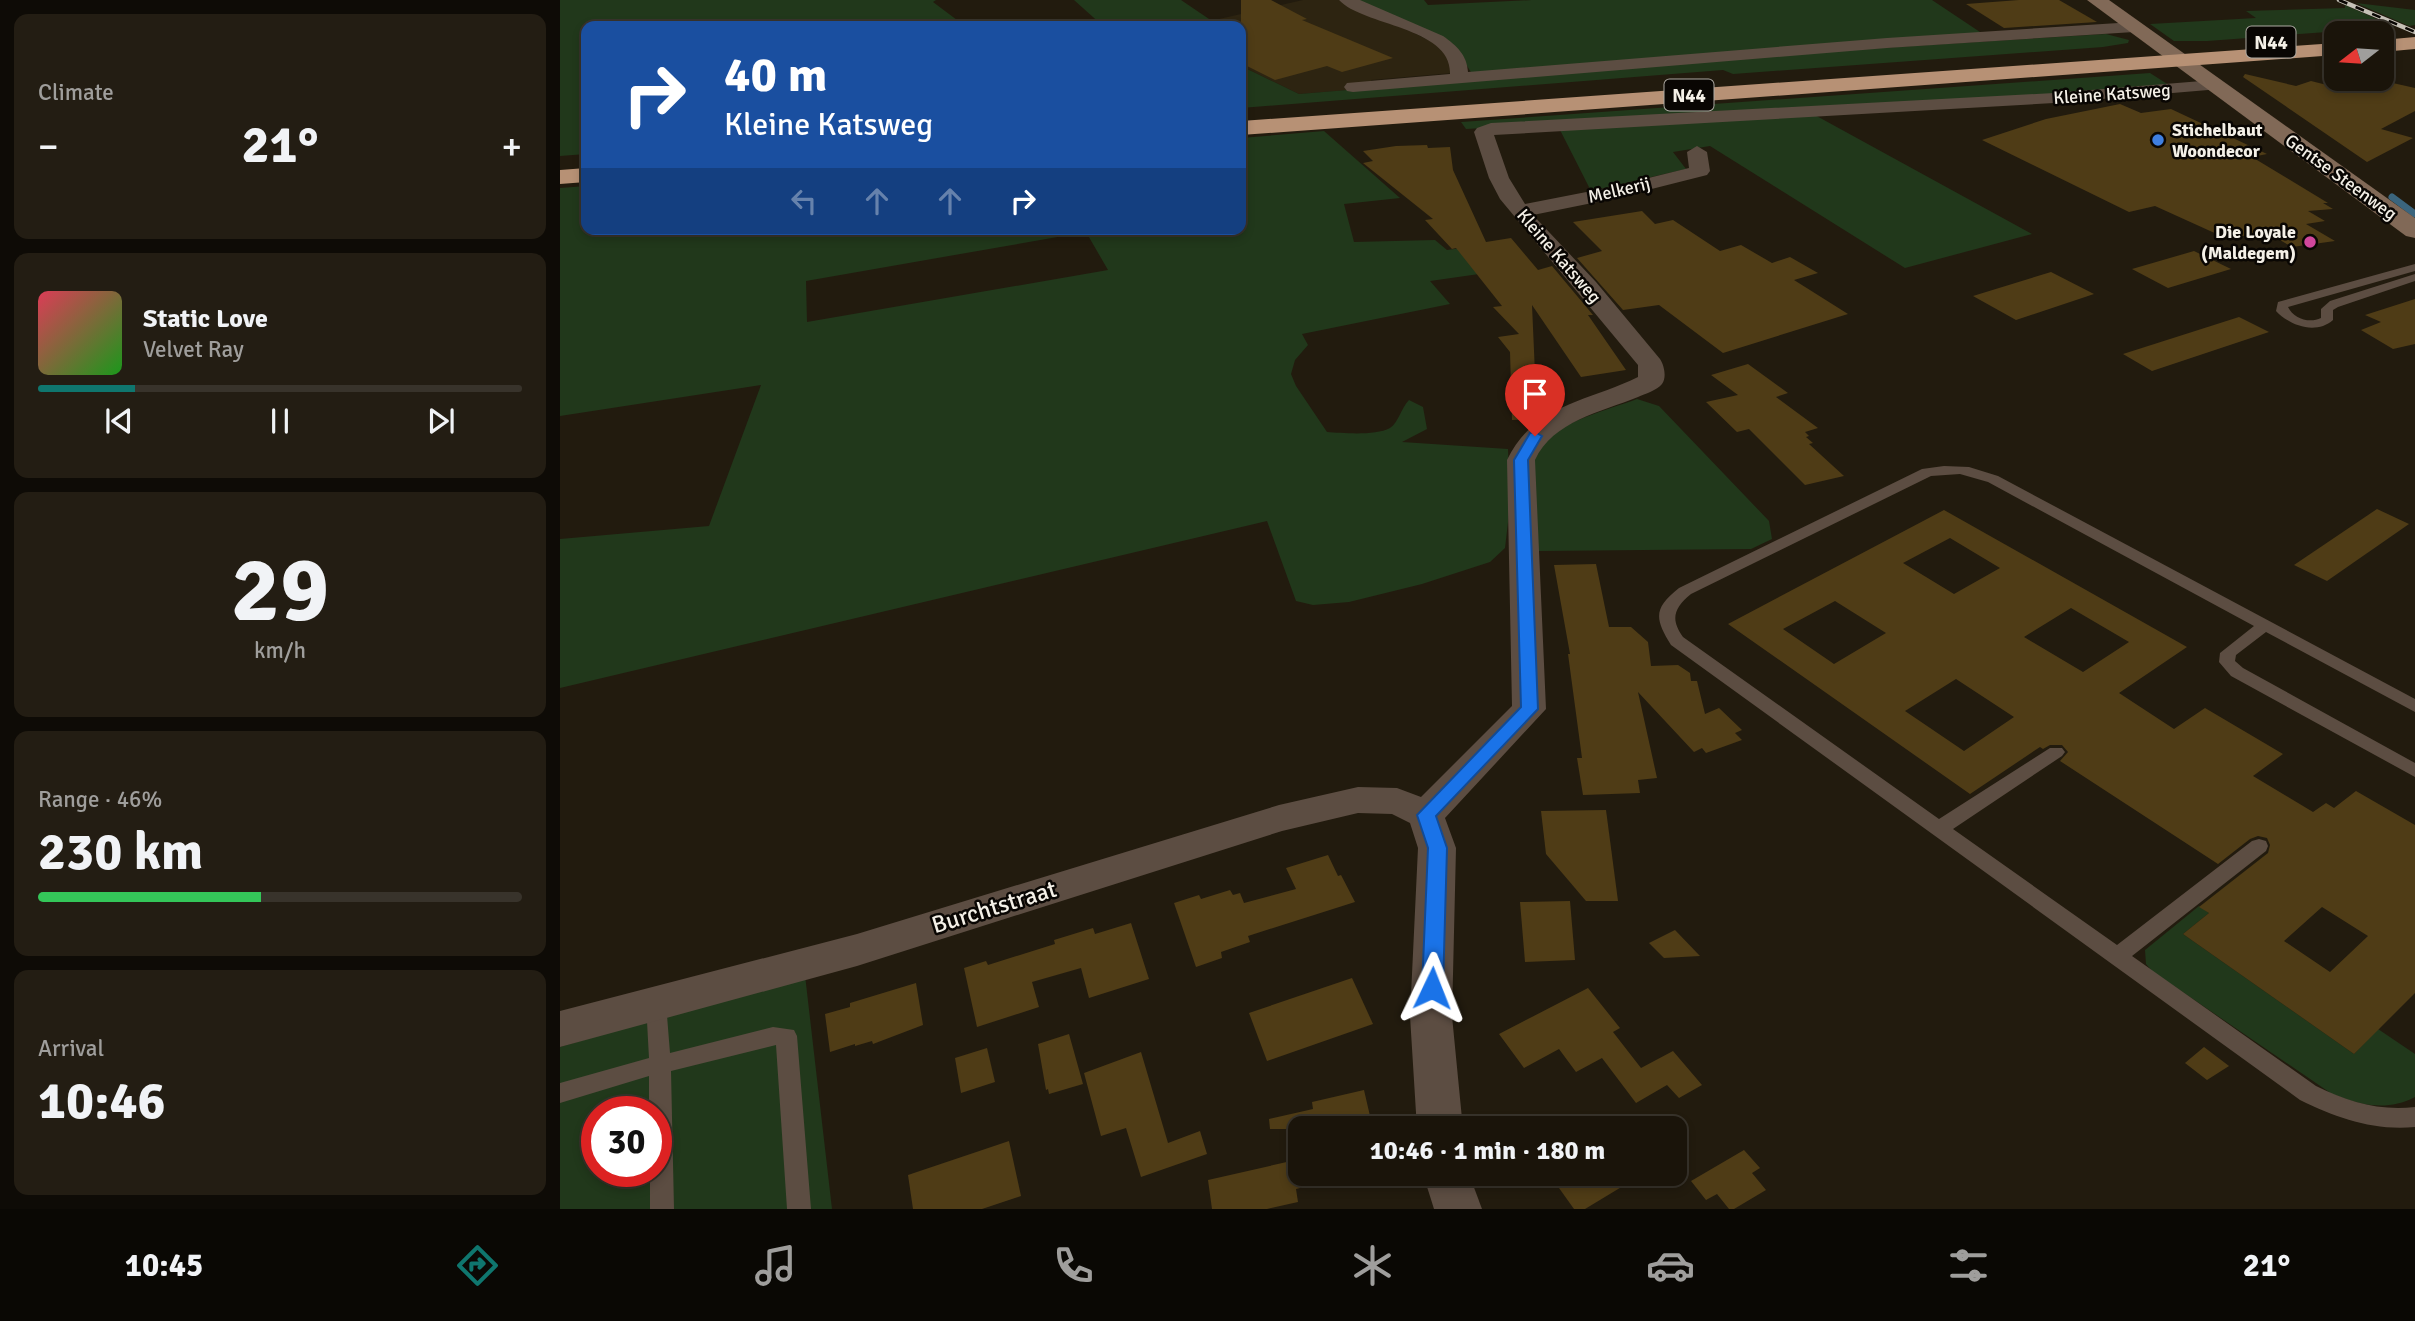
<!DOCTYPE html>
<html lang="en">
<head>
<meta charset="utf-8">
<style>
	body { margin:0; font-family:Signika,sans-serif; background:#231d13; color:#f1f3f6; height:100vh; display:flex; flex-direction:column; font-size:26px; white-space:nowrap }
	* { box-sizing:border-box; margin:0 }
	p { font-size:23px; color:#9f9e9c }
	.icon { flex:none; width:38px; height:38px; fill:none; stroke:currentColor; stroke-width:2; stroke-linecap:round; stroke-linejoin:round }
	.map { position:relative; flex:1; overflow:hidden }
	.drawer { display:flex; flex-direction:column; gap:14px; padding:14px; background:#0e0b06; width:560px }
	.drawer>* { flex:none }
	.top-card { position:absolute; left:21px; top:21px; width:665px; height:214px; border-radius:14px; box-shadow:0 4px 10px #0003,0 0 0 2px #38332b; background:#1a4fa0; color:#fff; overflow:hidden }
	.needle { width:46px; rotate:253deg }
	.fabs { position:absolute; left:1764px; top:21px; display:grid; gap:14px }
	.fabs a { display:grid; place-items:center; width:70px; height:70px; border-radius:14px; background:#1a140a; box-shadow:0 4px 10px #0003,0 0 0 2px #38332b; font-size:35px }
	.speed { position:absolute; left:21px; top:1096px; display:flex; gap:14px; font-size:35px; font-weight:700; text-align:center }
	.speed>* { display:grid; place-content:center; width:91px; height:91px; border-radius:50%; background:#1a140a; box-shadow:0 4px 10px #0003,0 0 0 2px #38332b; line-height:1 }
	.speed .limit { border:10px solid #d22; background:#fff; color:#111 }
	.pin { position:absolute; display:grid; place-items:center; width:60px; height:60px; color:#fff; margin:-72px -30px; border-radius:50% 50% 50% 0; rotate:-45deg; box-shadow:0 0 7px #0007 }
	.pin .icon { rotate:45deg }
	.me { position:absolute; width:77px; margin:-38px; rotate:2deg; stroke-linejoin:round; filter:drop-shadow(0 0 5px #0008) }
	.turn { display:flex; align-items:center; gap:24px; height:147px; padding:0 28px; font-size:32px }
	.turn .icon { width:91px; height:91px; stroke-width:2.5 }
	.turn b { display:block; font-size:49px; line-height:60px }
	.lanes { display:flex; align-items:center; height:66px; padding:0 28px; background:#0003; justify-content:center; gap:35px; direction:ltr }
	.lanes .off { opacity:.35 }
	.big { font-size:52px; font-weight:800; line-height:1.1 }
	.drawer .widget { flex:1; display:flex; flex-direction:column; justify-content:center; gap:10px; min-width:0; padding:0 24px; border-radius:14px; background:#231d13 }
	.drawer .dial { align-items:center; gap:0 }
	.dial b { font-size:91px; line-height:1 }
	.song { display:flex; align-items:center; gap:21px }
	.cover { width:84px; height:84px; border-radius:10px; background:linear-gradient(135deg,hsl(350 70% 55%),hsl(120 70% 35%)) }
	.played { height:7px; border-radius:4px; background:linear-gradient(90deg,#0f766e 20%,#38332b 20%) }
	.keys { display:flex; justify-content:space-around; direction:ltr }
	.heat { display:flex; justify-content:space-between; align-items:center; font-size:38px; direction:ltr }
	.charge { height:10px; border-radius:5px; background:linear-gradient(90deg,#34c759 46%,#38332b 0) }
	.trip { position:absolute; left:728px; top:1116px; width:399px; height:70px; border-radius:14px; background:#1a140a; box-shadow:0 4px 10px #0003,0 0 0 2px #38332b; font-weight:800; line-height:70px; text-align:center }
	.tabs { display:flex; height:112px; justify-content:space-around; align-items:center; background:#0a0804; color:#9f9e9c }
	.tabs .icon { width:49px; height:49px }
	.tabs .on { color:#0f766e }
	.tabs b { font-size:32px; color:#f1f3f6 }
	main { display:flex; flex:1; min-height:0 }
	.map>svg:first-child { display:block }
	.built { fill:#2d2411 }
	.green { fill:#21381b; fill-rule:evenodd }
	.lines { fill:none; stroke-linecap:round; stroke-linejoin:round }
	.stream { stroke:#3b657d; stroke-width:7 }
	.building { fill:#4f3c16; fill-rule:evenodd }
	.lane { fill:#5c4d42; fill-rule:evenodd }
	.street { fill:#5c4d42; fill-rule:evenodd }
	.secondary { fill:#816957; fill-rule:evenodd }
	.highway { fill:#b79175; fill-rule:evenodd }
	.rail-casing { stroke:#c5c1b7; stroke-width:4.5 }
	.rail { stroke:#090603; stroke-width:2.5; stroke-dasharray:9; stroke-linecap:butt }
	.route { fill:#1a73e8; stroke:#114b97; stroke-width:2 }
	.shop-dot { fill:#3f7fe0; stroke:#090603; stroke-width:2.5 }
	.hotel-dot { fill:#d1479c; stroke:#090603; stroke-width:2.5 }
	.labels { text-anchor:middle; stroke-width:5; stroke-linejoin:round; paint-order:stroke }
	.far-street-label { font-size:18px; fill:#f4f0e7; stroke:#090603 }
	.far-poi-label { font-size:18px; font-weight:bold; fill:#f4f0e7; stroke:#090603; text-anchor:start }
	.shield { fill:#090603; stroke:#aeaaa3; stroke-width:2 }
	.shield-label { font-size:19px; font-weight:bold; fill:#f4f0e7 }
	.near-street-label { font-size:24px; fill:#f4f0e7; stroke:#090603 }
</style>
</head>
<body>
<main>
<section class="drawer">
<div class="widget"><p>Climate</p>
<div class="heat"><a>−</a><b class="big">21°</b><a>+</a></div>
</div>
<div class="widget">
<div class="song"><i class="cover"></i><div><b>Static Love</b><p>Velvet Ray</p></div></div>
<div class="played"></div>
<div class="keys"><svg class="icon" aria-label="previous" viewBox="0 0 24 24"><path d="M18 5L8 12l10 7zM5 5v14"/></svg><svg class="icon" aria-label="pause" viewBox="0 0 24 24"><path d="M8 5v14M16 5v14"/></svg><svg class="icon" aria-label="next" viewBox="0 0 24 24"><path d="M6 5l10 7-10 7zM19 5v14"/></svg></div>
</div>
<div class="widget dial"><b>29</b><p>km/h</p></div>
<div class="widget"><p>Range · 46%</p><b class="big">230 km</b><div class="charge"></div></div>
<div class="widget"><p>Arrival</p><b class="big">10:46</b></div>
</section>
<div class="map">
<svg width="1855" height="1209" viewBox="0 0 1855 1209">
	<rect width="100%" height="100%" fill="#221b0e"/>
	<path class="built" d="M743,0H779L858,35L874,43L890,57L892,73L811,80L815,88L739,94L681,66V26H628Z"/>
	<g class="green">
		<path d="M0,0H376L373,2L405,26H26V154L0,156Z"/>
		<path d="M514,0H621L652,21L628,26H543Z"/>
		<path d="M795,0H864L868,5L972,0H1372L1426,36L914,77L897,50Z"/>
		<path d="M1796,3L1855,10V25L1849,26Z"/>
		<path d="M1785,5L1835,27L1647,41H1614L1590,24L1696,18L1686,11L1785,8Z"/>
		<path d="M1546,34L1569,40L1568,43L1543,47L1173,74L1163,70L681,108V66L739,94L1224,54Z"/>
		<path d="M1590,73L1612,87L906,129L901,122Z"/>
		<path d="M1253,114L1472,234L1345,268L1150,146L1113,152L1126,169L1031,191L999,128Z"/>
		<path d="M764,131L840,198L784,204L794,242L875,240L887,250L924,245L947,270L870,281L890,304L742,334L748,345L735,360L731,374L736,386L767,432C783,433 815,436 830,428C839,422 841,408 849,400L863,407L867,429L842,442L948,449L950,505L945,548L930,562L862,584L789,602L753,605L736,601L707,521L0,688V539L149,526L201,385L0,416V188L26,186V229H681V138ZM526,232L548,270L247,322L246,281Z"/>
		<path d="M1077,399L1099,406L1209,521L1212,539L1191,549L978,551C977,526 967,467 979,447C994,423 1051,409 1077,399Z"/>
		<path d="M1639,906L1649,913L1623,934L1794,1054L1818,1029L1855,1054V1097C1826,1112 1801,1105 1772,1094L1592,971L1586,964L1585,950Z"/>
		<path d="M245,975L272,1209H0V1047ZM37,1111H96V1171H37Z"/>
	</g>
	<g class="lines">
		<path class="stream" d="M1832,197L1855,214"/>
	</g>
	<g class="building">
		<path d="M681,0H711L747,19L742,20L833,58L782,72L767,66L715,80L681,63Z"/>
		<path d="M1459,0H1499L1537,22L1444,28L1406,4Z"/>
		<path d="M1685,74L1736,86L1751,81L1767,85L1780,79L1792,82L1798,79H1815L1855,88V111L1821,129L1853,138L1807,162L1683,77Z"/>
		<path d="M1560,104L1581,113L1611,109L1707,154L1692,157L1768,203H1763L1773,209L1748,211L1765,221L1746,224L1775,241L1732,247L1703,230L1670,240L1595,206L1569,212L1422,140L1486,119Z"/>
		<path d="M867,145L868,148L890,147L893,170L926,242L951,238L978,270L992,266L1033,315H1028L1066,370L1021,377L972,305L977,419L952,420L950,352L938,337L959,334L933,307L942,306L896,248L892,249L865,220L873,219L803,163L813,161L803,151L836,146Z"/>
		<path d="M1082,211L1095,224L1113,220L1160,251L1181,245L1212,263L1230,257L1258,273L1234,280L1288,314L1163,353L1099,305L1063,310L1017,258L1042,251L1013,222Z"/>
		<path d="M1634,251L1671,269L1608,288L1572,269Z"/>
		<path d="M1491,272L1534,294L1456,320L1413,296Z"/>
		<path d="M1855,299V344L1833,349L1801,330L1821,322L1805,315Z"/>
		<path d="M1679,317L1709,332L1592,371L1563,354Z"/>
		<path d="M1188,364L1228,393L1216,397L1258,428L1245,432L1249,436L1246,437L1253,443L1249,444L1284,476L1245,485L1189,429L1177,432L1146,402L1178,395L1151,375Z"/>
		<path d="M1817,509L1849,524L1767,581L1734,565Z"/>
		<path d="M1384,510L1627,647L1559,693L1614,729L1645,708L1723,754L1693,776L1753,812L1766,803L1774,808L1796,791L1855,825V993L1794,1054L1623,934L1649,913L1639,907L1708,853L1710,845L1707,838L1698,836L1690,839L1658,864L1500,761L1508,752L1502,745H1490L1483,749L1480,747L1410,794L1168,624ZM1390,538L1440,568L1394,594L1343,563ZM1275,601L1326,633L1274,664L1223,629ZM1511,608L1569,642L1523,672L1464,637ZM1396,679L1454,717L1404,751L1345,711ZM1762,907L1808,936L1770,972L1724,941Z"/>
		<path d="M1036,564L1049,627H1071L1088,642L1091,666L1118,665L1130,673L1131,681H1137L1145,714L1159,708L1182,730L1175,733L1182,740L1146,753L1142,748L1134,752L1078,692L1097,778L1078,780L1080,793L1023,795L1017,758H1022L1008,654H1010L994,565Z"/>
		<path d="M1046,810L1058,901H1026L986,854L981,811Z"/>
		<path d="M768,855L778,876L781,875L795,902L688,936L690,942L661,952L662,958L636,967L614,903L639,895L641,899L670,890L673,895L680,893L684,903L736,889L726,868Z"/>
		<path d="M1010,901L1015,960L965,962L960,902Z"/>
		<path d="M571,923L589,979L529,998L521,968L472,982L479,1007L417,1027L404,968L426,961L428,965L495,944L494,940L533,928L535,934Z"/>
		<path d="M1115,930L1140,956L1104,958L1089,943Z"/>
		<path d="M792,978L813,1024L707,1061L689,1013Z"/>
		<path d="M356,983L363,1025L313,1044L312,1041L295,1046V1044L270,1052L265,1014L290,1007V1003Z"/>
		<path d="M1028,988L1060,1028L1053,1032L1081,1068L1113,1051L1142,1085L1119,1098L1107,1085L1076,1103L1042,1058L1016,1072L999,1049L964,1068L939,1034Z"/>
		<path d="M509,1034L523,1084L489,1094L488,1089L486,1090L478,1044Z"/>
		<path d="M1644,1047L1669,1066L1647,1080L1625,1063Z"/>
		<path d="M427,1048L435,1082L401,1093L395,1058Z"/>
		<path d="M581,1052L608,1143L640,1131L647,1154L581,1177L566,1128L541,1136L524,1073Z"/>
		<path d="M804,1090L813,1129H710L709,1119L753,1109L752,1102Z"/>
		<path d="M449,1141L461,1196L422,1209H353L348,1175Z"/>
		<path d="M1184,1150L1200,1168L1192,1173L1206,1190L1174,1209H1169L1157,1194L1146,1200L1131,1181Z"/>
		<path d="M740,1159V1188L736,1189L738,1202L707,1209H652L648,1180Z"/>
		<path d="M989,1174H1083L1025,1209H1014Z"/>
	</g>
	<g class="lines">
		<g class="lane">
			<path d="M1855,264V271L1728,307C1733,318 1749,324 1761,318V309L1770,301L1855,274V281L1778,307L1773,310V320C1756,335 1730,326 1716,311L1718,302Z"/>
			<path d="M1384,466L1409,467L1438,476L1855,699V712L1706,632L1676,655L1675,661L1683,668L1855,763V777L1671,676L1659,662L1660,653L1694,626L1428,482L1400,474L1371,476L1131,594C1114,608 1110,619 1123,637L1379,819L1490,748H1502L1505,752L1502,756L1393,829L1557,945L1692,841L1699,839L1706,841L1708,846L1706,851L1572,956L1756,1086C1788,1102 1819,1111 1855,1107V1127C1813,1131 1777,1118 1740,1100L1111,645C1094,618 1094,608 1119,588L1362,469Z"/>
			<path d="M96,994L103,997L106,1003L110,1053L213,1027L234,1030L237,1036L251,1209H227L216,1045L111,1071L114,1209H90V1171H96V1111H89V1076L0,1103V1083L89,1058L86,1003L89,997Z"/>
		</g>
		<g class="street">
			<path d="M779,0H800L883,36C897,46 907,55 908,72L1327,38L1574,22L1582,27L1574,32L1327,48L793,92L787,91L784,87L787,83L890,74C892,27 803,26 779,0Z"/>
			<path d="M1654,80L1660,81L1663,85L1660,89L1494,103L934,135L949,178L965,204L1052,187L1129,168L1127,152L1137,146L1147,152L1150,171L1147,175L1052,199L973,215L1036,282L1100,359C1104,365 1107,377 1102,384C1097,390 1085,394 1078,397C1041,412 993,421 975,460L986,709L885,818L896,848L892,1016L903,1129H857L850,1016L858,848L850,823L832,814L798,813L722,831L297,966L0,1047V1011L297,934L719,805L798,787L837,788L861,797L952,706L947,460C974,404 1027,402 1078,377V365L940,199L929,178L914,132L917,128L931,123L1494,93Z"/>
			<path d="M863,1174H909L922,1209H874Z"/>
		</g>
		<path class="secondary" d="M1527,0H1549L1855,218V238L1846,236Z"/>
		<g class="highway">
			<path d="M1855,37V49L1822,52V40Z"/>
			<path d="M1776,43V55L681,135V121Z"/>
			<path d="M26,168V182L0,184V170Z"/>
		</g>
		<g class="rail-casing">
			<path id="rail" d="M1779,0L1855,32"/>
		</g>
		<use href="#rail" class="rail"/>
	</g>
	<path class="route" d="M975,432L982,436L968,460L978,709L876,816L887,848L883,988L879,994L872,997L865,994L862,988L868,848L857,815L961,707L954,460L970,433Z"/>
	<circle class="shop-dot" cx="1598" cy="140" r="7"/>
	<circle class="hotel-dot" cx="1750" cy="242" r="7"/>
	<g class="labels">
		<g class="far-street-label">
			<text transform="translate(1552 94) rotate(-4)" y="6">Kleine Katsweg</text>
			<text transform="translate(1781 177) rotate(36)" y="6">Gentse Steenweg</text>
			<text transform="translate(1059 190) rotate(-13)" y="6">Melkerij</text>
			<text transform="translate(999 256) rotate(49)" y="6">Kleine Katsweg</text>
		</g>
		<g class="far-poi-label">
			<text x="1612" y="136">Stichelbaut<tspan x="1612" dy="21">Woondecor</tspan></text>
			<text x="1736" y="238" text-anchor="end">Die Loyale<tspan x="1736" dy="21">(Maldegem)</tspan></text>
		</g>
		<g class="shield">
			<rect x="1686.5" y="26.5" width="49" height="31" rx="5"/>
			<rect x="1104.5" y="79.5" width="49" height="31" rx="5"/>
		</g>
		<g class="shield-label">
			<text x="1711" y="49">N44</text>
			<text x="1129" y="102">N44</text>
		</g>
		<g class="near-street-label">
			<text transform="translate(434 907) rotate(-17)" y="8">Burchtstraat</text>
		</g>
	</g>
</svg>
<div class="fabs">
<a><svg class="needle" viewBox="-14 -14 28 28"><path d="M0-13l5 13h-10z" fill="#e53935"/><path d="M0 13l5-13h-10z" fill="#9f9e9c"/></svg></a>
</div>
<div class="speed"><div class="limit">30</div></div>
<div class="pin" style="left:975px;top:436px;background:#d93025"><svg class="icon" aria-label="arrive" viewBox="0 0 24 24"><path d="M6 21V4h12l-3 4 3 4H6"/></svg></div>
<svg class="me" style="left:872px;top:988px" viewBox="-20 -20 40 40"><path d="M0-17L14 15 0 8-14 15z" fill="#1a73e8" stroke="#fff" stroke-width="4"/></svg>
<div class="trip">10:46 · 1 min · 180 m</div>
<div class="top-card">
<div class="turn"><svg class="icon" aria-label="right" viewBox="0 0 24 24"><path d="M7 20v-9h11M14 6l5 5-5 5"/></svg><div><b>40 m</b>Kleine Katsweg</div></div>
<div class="lanes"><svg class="icon off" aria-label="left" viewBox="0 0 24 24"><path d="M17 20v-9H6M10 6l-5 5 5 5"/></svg><svg class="icon off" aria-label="ahead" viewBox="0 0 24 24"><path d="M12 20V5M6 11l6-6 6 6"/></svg><svg class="icon off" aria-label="ahead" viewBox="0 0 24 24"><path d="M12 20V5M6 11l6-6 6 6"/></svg><svg class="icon" aria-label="right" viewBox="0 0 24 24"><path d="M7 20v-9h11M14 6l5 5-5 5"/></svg></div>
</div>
</div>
</main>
<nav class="tabs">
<b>10:45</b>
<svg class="icon on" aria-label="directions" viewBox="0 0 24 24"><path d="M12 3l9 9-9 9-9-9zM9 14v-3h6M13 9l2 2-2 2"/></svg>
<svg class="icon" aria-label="music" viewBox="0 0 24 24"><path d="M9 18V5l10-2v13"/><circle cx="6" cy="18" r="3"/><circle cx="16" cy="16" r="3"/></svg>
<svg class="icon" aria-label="phone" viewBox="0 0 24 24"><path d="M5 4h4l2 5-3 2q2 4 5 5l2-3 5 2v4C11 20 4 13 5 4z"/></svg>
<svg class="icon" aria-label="climate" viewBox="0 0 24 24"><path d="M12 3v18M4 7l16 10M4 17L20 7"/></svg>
<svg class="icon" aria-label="car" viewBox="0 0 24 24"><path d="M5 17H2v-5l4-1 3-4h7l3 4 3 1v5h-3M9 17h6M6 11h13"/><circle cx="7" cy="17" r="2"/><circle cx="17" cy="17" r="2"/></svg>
<svg class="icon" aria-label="filters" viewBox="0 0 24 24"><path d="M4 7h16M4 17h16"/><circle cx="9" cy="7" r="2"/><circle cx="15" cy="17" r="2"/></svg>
<b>21°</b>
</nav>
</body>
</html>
